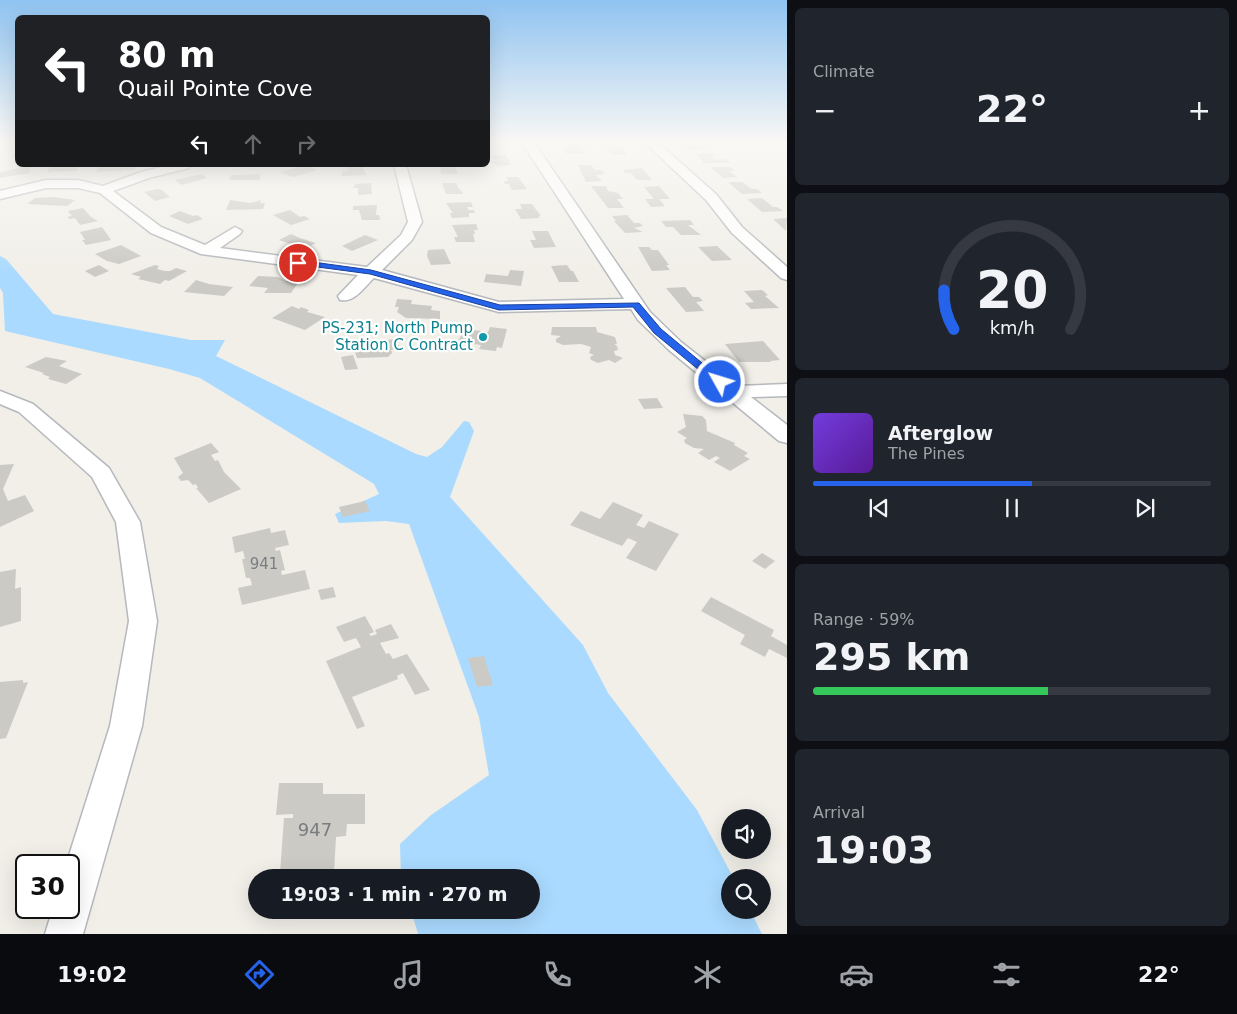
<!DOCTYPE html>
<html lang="en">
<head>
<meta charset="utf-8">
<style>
	body { margin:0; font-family:"DejaVu Sans",sans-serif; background:#20242c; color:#f1f3f6; height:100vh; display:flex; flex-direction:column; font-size:19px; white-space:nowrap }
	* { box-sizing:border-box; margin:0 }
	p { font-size:16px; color:#9ea1a6 }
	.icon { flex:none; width:28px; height:28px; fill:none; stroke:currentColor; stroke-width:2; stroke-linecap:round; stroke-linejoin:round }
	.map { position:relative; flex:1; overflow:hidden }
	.sheet { display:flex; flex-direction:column; gap:8px; padding:8px; background:#0d0f14; width:450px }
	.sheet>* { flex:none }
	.hud { position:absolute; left:15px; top:15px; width:475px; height:152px; border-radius:8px; box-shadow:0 5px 20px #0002; background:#202124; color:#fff; overflow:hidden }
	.buttons { position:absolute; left:721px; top:809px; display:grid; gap:10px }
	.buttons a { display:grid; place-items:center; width:50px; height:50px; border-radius:50%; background:#171b24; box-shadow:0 5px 20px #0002; font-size:25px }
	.speed { position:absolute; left:15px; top:854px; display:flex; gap:10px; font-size:25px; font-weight:700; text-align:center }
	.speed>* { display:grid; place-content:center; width:65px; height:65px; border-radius:50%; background:#171b24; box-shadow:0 5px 20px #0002; line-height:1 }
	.speed .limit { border:2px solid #111; border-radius:8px; background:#fff; color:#111 }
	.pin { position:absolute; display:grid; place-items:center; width:42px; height:42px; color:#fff; margin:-21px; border:2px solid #fff; border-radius:50%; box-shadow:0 1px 5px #0007 }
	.me { position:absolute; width:55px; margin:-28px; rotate:309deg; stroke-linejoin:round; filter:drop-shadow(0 0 4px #0008) }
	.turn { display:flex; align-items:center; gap:18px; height:105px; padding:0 20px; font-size:22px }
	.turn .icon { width:65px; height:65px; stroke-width:2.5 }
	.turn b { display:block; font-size:35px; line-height:42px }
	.lanes { display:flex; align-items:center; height:48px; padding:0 20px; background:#0003; justify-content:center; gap:25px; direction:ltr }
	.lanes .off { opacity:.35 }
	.big { font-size:38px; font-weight:600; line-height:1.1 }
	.sheet .widget { flex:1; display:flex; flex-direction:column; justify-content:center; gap:8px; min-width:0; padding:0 18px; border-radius:8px; background:#20242c }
	.sheet .dial { align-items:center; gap:0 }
	.dial svg { height:130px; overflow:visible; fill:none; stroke:#363941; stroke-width:7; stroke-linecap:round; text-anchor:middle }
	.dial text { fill:#f1f3f6; stroke:none }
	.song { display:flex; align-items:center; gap:15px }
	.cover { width:60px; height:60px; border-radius:8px; background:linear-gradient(135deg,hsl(260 70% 55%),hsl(270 70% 35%)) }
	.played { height:5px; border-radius:2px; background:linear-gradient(90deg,#2563eb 55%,#363941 55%) }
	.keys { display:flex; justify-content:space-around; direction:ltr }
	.heat { display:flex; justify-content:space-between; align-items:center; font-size:28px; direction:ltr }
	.charge { height:8px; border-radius:4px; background:linear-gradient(90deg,#34c759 59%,#363941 0) }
	.trip { position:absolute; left:248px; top:869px; width:292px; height:50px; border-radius:25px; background:#171b24; box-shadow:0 5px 20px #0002; font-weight:600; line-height:50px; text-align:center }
	.tab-bar { display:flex; height:80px; justify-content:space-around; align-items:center; background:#090b0e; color:#9ea1a6 }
	.tab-bar .icon { width:35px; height:35px }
	.tab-bar .selected { color:#2563eb }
	.tab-bar b { font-size:22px; color:#f1f3f6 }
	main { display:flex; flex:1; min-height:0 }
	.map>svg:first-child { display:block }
	.water { fill:#aadaff }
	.building { fill:#cccac5 }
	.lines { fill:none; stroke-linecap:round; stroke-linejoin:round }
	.minor-casing { stroke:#b5b8bc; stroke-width:3 }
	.minor { fill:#fff; fill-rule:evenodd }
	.route { fill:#2563eb; stroke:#184099 }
	.culture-dot { fill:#0f9aa8; stroke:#fff; stroke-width:2 }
	.labels { text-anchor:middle; stroke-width:4.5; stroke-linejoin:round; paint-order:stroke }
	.far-culture-label { font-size:15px; fill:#0d838f; stroke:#fff; text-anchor:end }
	.number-label { font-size:15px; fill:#7a7d7f }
	.near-number-label { font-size:18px; fill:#7a7d7f }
</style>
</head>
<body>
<main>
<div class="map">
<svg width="787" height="934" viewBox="0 0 787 934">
	<rect width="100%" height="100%" fill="#f1efe8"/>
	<path class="water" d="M0,256L6,259L53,314L191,340H225L216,356L416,454L427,457L442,447L464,421L469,422L474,431L450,497L583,645L608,693L697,810L733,877L730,878V910H750L762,934H418L411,910H531V878L401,877L400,844L431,815L489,775L479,717L409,524L386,521L339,523L335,514L379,494L374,484L200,378L169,369L5,331L3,293L0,288Z"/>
	<g class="building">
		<path d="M678,141H691L706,149L689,150Z"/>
		<path d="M575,143L582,145L584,147L579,148L588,153L566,154L563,150H568L559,144Z"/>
		<path d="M605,144H620L627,155H614L608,152L607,150H610Z"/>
		<path d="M695,153H713L716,155L711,156L716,160L726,159L730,163H704Z"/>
		<path d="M505,155L511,162H509L511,165L498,166L490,161H496L492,156Z"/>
		<path d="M79,165L76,171L47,172L50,167Z"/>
		<path d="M99,165H137L135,170L96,172Z"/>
		<path d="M305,165L315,167L312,168L317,170L293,177L280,172Z"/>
		<path d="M346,165H362L366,175L342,176V171H348Z"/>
		<path d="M440,165H454L458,174H441Z"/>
		<path d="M578,165H591L595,170H602L605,174L596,175L602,181L586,182Z"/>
		<path d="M29,166L30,173L0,178V173L5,171Z"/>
		<path d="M710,167H730L735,171H729L737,177L723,178Z"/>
		<path d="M642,168L652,180H637L631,173H625L623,170Z"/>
		<path d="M202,174L207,178L181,185L175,180Z"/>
		<path d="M260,174V180H229L231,175Z"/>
		<path d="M506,177H518L527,189L512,190L509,184H505L504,181H508Z"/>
		<path d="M728,182H742L752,189H757L762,193L742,194Z"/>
		<path d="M371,183L372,194L358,195V188H353L355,184Z"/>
		<path d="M442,183H456L459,189L463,192L462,194H446Z"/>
		<path d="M591,186H606L608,191L618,193L623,199H617L624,208H608Z"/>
		<path d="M659,186L670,199H659L665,206L651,207L645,199H654L644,187Z"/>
		<path d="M157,189L162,190L170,197L155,201L144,192Z"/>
		<path d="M35,198L54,197L75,200L67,206L27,204Z"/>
		<path d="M762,198L773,207H777L783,211L762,212L747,199Z"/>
		<path d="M230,200L250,203L261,200L260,203H265L263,209L226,210Z"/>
		<path d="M471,202L473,207H467L469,210H474L475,213H469V217L452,218L450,213H453L446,203Z"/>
		<path d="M520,204H532L541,216H538L540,218L521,219L515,209H522Z"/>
		<path d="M377,205L376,215H379L380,220H362L359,210H353V206Z"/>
		<path d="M83,208L91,217L98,221L80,225L75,218L70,219L67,217L72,216L68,211Z"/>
		<path d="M290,210L300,217L304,216L310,219L291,225L273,215Z"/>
		<path d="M180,211L193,216L197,215L203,219L188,224L169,216Z"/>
		<path d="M627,215L634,223H640L643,226L634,228L643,232L625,233L614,221H616L612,216Z"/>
		<path d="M787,218L786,231L773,219Z"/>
		<path d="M690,220L694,225H688L701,235H681L673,227H666L661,221Z"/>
		<path d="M476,224L478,230H474L475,234H473L475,242H456L454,237H458L452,225Z"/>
		<path d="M102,227L111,240L86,245L82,240H85L80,232Z"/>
		<path d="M532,231H548L556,247L534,248L530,240H536Z"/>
		<path d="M291,234L300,238L316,243L305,249L279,240Z"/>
		<path d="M365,235L378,240L352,251L342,246Z"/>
		<path d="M121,245L141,256L119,264L107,261L95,254Z"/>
		<path d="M717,246L732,260L712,261L698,247Z"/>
		<path d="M638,247H649L652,250H658L669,265H666L670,270L652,271Z"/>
		<path d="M444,249L451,264L431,265L427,256L428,250Z"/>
		<path d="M99,265L109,271L95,277L85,271Z"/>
		<path d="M155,265L159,266L157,269L165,271H170L176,268L187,271L169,281L165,280L160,284L138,279L141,277L131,274Z"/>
		<path d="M567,265L571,271H573L579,282H559L551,266Z"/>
		<path d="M510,270L524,271L521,286L484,282L486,274L508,276Z"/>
		<path d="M258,276L278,277L286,281L300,280L291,293H264L268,288L249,286Z"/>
		<path d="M196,280L209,284L233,287L224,296L184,292Z"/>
		<path d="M685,287L693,297H699L703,301L696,302L704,311L686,312L666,288Z"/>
		<path d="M762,290L768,295L765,296L779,308L751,309L745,303L754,302L744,291Z"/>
		<path d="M397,299L412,300L411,304L432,306L431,310L440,311V319L406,318L397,312L399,307H395Z"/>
		<path d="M292,306L299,309L301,307L309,310L307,312L325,317L305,330L272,318Z"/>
		<path d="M490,327L507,329L502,348L497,347L496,351L479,349L481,345L458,342L463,331L466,329L488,332Z"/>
		<path d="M552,327H596L597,332L615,337L617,344H614L617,346L618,350L614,351L615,355L623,358L615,363L609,360L598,363L591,360L590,357L594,355L589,353L591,347L581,344L563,345L556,342V339L561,336L551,335Z"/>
		<path d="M368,339L369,342L396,339L400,348L391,350L392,353L388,357L357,358L351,341Z"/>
		<path d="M763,341L780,360L770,361L771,362H739L725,344Z"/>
		<path d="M353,355L358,369L345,370L341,357Z"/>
		<path d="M46,357L67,361L59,366L82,374L66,384L48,379L50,377L42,374L44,373L25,367Z"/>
		<path d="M657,398L663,408L644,409L638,399Z"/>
		<path d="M683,414L702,416L706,420L707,431L735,443L734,445L748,453L744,456L750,459L730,471L714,462L720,458L716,456L709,460L698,453L704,449L694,448L685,443L684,440L687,438L677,432L686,427Z"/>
		<path d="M211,443L219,452L211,455L215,461L218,460L224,472L241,489L209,503L196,488H198L196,484L193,485L188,480L181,481L178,477L183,473L174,458Z"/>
		<path d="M14,464L3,489L8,501L25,495L34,511L0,527V465Z"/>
		<path d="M365,501L370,511L343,517L339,507Z"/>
		<path d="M613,502L643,515L636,525L644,528L649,521L679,534L656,571L626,558L637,542L628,538L622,546L570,525L581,511L600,519Z"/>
		<path d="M270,528L271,533L285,530L289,545L275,548L276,551L280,550L285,570L281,571L282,575L305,570L310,589L242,605L238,588L252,585L250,578H246L242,559H245L243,551L235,553L232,537Z"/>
		<path d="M762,553L775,561L765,569L752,561Z"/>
		<path d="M16,569L15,589L21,587V621L0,627V572Z"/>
		<path d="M333,587L336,597L321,600L318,590Z"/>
		<path d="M711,597L774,630L771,636L787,645V658L769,649L765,657L740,644L745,635L701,611Z"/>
		<path d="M365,616L374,632L369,634L371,636L377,634L375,630L391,624L399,638L380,643L386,654L389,653L393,659L407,654L430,690L415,695L403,673L397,676L398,679L352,697L365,726L357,729L326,661L361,647L356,638L344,642L336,627Z"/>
		<path d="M484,656L493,685L477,687L468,658Z"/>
		<path d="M23,680V683L28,682L6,738L0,739V682Z"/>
		<path d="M279,783H323V794H365V824H347L346,836L336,837L334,872H330L329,878H285V872L280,873L284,818H293V814L276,815Z"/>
	</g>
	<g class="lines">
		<g class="minor-casing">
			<g id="minor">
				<path d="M521,141H533L650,312L681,342L737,386L787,384V396L751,397L787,425V443L779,441L669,350L638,320L631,309L499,312L374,278C364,287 355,303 340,300L338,296L358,275L201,254L151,233L100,193L78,188H46L0,199V191L46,180H78L103,186L141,172L171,165H191L189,168L149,178L113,191L161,227L205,245L235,227L242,231L240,234L220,248L367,267L401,235L408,222L394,165H406L422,222L412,240L382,270L499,302L624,299Z"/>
				<path d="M643,141H656L716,194L742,227L787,267V280L781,278L732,233L706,200Z"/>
				<path d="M0,391L33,404L109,468L140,522L157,621L142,726L83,934H45L53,908H69V865H66L110,726L129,621L116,522L92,477L19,412L0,404Z"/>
			</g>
		</g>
		<use href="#minor" class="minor"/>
	</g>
	<linearGradient id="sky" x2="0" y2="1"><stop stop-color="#8fc3f1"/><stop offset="0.52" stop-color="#f9f8f5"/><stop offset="1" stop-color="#f9f8f5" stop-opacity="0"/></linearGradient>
	<rect width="787" height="272" fill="url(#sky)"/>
	<path class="route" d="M298,260L371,270L500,305L639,303L661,329L725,382L716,384L654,333L633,307L499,310L370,274L295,264V261Z"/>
	<circle class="culture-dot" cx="483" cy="337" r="5"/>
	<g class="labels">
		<g class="far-culture-label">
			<text x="473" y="333">PS-231; North Pump<tspan x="473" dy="17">Station C Contract</tspan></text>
		</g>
		<g class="number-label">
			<text x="264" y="569">941</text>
		</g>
		<g class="near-number-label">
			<text x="315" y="836">947</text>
		</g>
	</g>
</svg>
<div class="buttons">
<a><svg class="icon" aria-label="sound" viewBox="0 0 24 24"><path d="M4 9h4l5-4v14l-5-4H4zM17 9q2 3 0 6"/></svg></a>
<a><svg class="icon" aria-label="search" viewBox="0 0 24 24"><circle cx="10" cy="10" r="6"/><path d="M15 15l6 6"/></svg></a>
</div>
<div class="speed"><div class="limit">30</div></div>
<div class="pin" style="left:298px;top:263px;background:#d93025"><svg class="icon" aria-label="arrive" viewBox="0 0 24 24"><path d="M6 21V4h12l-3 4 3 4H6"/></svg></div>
<svg class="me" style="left:720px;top:382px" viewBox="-20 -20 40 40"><circle r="17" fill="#2563eb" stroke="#fff" stroke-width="3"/><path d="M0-11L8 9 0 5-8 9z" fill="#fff"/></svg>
<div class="trip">19:03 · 1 min · 270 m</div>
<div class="hud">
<div class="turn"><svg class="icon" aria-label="left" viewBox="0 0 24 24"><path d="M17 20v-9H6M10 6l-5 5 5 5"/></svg><div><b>80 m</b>Quail Pointe Cove</div></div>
<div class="lanes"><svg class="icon" aria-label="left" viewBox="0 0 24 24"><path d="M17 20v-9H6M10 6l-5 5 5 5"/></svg><svg class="icon off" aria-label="ahead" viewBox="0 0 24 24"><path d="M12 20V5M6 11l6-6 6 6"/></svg><svg class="icon off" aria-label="right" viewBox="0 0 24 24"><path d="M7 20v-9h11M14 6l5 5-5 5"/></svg></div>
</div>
</div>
<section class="sheet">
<div class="widget"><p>Climate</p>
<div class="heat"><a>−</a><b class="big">22°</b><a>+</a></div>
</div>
<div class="widget dial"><svg viewBox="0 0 100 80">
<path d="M14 69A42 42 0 1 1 86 69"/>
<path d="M14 69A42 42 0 0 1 8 45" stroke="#2563eb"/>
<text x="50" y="56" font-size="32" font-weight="700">20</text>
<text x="50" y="72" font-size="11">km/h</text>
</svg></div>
<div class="widget">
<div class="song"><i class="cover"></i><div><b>Afterglow</b><p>The Pines</p></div></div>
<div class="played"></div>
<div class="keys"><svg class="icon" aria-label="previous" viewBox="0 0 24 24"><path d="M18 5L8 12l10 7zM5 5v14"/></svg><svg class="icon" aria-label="pause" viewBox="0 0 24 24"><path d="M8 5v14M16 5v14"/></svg><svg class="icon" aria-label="next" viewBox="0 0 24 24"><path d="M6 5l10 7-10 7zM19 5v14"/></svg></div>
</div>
<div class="widget"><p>Range · 59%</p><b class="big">295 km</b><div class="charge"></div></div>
<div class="widget"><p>Arrival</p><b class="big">19:03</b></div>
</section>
</main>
<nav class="tab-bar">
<b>19:02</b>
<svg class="icon selected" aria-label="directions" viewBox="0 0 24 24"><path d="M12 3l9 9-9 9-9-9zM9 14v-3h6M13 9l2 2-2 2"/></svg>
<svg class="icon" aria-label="music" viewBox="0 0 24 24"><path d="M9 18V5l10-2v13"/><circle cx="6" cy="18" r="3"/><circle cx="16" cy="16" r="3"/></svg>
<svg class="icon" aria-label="phone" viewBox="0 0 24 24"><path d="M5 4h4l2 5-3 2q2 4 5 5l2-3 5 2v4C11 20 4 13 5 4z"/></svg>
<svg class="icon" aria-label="climate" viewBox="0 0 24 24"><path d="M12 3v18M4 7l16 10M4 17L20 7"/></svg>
<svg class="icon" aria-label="car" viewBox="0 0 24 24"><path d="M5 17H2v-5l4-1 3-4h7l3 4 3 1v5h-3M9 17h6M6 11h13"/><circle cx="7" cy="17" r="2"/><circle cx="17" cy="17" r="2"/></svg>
<svg class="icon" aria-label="filters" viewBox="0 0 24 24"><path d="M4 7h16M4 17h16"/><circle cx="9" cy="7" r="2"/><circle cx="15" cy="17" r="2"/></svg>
<b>22°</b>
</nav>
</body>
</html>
